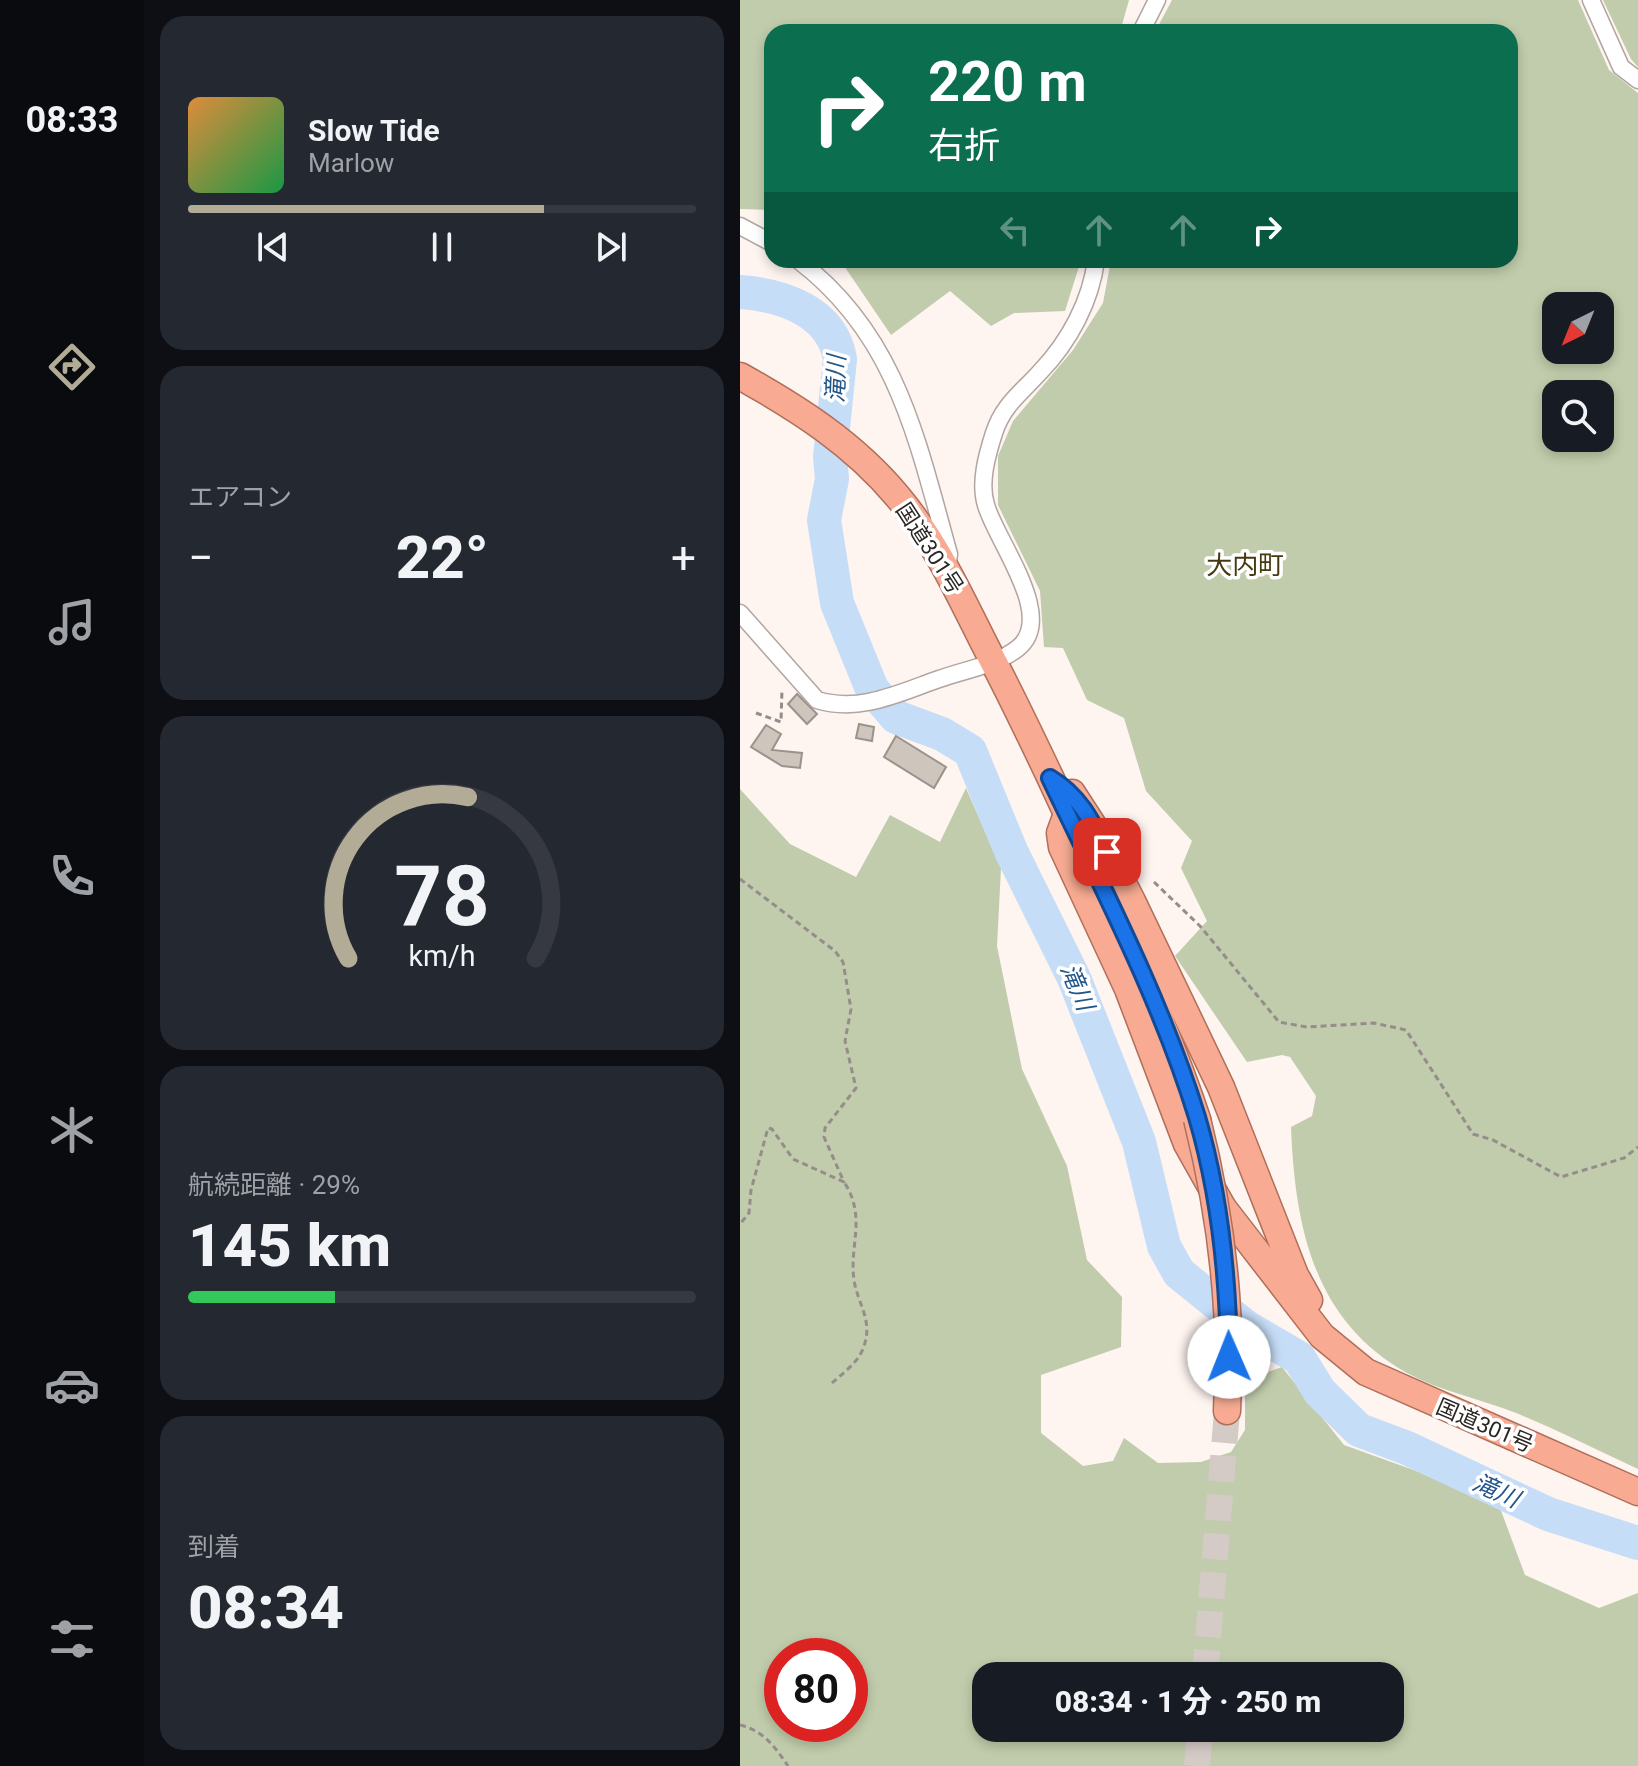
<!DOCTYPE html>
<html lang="ja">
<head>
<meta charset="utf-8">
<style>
	body { margin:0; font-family:Roboto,"Noto Sans JP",sans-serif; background:#242831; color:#f1f3f6; height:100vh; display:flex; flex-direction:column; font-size:30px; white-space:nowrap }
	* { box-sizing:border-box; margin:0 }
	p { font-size:26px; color:#9ea1a6 }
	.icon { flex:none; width:44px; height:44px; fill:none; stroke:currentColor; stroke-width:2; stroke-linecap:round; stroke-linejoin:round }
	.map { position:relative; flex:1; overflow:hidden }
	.panel { display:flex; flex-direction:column; gap:16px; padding:16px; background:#0d0f14; width:596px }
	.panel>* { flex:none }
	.top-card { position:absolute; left:24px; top:24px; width:754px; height:244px; border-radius:24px; box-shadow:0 4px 12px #0003; background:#0b6e4f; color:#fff; overflow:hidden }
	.needle { width:52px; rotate:223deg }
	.tools { position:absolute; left:802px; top:292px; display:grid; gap:16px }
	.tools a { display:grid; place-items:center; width:72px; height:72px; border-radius:16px; background:#171b24; box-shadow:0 4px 12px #0003; font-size:40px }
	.speed { position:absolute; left:24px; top:1638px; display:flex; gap:16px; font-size:40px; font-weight:700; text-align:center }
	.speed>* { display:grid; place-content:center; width:104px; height:104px; border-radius:50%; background:#171b24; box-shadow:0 4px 12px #0003; line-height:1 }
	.speed .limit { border:12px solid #d22; background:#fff; color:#111 }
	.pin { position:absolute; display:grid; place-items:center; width:68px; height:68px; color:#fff; margin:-34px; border-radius:16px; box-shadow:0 4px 12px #0006 }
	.me { position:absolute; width:88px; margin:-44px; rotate:359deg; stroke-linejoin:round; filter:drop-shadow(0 0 6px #0008) }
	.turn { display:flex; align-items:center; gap:28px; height:168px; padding:0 32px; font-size:36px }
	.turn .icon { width:104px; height:104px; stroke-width:2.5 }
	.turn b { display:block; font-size:56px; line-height:68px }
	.lanes { display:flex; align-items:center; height:76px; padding:0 32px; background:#0003; justify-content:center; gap:40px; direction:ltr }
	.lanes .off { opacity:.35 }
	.big { font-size:60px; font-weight:800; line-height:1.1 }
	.panel .card { flex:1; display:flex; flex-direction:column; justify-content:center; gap:12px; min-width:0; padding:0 28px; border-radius:24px; background:#242831 }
	.panel .dial { align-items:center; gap:0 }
	.dial svg { height:208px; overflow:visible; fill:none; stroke:#363941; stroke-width:7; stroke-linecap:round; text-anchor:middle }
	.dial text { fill:#f1f3f6; stroke:none }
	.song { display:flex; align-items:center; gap:24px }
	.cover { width:96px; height:96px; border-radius:12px; background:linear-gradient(135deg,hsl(30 70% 55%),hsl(140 70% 35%)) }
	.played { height:8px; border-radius:4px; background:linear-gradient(90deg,#b2ac97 70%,#363941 70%) }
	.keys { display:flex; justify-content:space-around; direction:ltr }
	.heat { display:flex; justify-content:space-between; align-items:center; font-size:44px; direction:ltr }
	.charge { height:12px; border-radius:6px; background:linear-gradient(90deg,#34c759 29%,#363941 0) }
	.trip { position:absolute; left:232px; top:1662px; width:432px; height:80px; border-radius:24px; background:#171b24; box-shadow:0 4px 12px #0003; font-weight:800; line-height:80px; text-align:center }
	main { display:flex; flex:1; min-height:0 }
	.tab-bar { display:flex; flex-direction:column; width:144px; justify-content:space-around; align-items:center; background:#090b0e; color:#9ea1a6 }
	.tab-bar .icon { width:56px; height:56px }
	.tab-bar .on { color:#b2ac97 }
	.tab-bar b { font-size:36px; color:#f1f3f6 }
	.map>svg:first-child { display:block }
	.green { fill:#c0ccab; fill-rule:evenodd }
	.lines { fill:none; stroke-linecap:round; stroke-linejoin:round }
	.river { stroke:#c6ddf8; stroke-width:34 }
	.building { fill:#cec6bd; stroke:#9b938b; stroke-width:2 }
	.trunk-tunnel { stroke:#d4cbc7; stroke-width:26; stroke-dasharray:26 13; stroke-linecap:butt }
	.minor-casing { stroke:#b1a5a0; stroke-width:19 }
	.trunk-casing { stroke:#af6f5a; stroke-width:29 }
	.path { stroke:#958d8a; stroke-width:3; stroke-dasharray:6 4; stroke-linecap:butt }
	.minor { stroke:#fff; stroke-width:16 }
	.trunk { stroke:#f8ab92; stroke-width:26 }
	.trunk-bridge-casing { stroke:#af6f5a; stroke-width:29; stroke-linecap:butt }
	.trunk-bridge { stroke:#f8ab92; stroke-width:26 }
	.route-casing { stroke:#114b97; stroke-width:20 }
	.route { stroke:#1a73e8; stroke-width:14 }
	.labels { text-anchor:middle; stroke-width:7; stroke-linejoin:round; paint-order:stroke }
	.street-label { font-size:22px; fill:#2c2725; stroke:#fff }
	.water-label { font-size:24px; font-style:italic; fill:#22568b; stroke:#fff }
	.quarter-label { font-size:26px; fill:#44390f; stroke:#fff }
</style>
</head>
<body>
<main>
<nav class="tab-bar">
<b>08:33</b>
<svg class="icon on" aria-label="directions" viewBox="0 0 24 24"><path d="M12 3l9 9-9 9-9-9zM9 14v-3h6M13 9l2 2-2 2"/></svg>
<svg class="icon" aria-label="music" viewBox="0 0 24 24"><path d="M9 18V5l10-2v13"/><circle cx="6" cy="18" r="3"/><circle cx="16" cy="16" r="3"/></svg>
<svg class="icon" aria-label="phone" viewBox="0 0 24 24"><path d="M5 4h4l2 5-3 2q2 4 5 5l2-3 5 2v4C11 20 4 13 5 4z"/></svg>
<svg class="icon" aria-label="climate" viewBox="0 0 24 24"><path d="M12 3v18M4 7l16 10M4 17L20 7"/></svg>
<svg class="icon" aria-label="car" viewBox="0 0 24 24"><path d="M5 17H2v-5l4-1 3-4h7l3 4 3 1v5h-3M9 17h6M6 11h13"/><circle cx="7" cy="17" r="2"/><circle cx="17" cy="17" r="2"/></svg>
<svg class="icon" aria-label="filters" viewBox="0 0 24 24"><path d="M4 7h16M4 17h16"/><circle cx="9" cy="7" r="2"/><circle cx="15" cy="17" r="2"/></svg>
</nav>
<section class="panel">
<div class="card">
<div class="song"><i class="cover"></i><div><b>Slow Tide</b><p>Marlow</p></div></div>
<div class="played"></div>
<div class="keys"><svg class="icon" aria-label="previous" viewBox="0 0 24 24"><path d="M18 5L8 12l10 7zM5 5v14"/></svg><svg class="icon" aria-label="pause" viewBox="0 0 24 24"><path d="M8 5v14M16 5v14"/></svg><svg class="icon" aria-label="next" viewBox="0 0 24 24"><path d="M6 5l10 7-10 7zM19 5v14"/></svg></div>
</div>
<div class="card"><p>エアコン</p>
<div class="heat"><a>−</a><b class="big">22°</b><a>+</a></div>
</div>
<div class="card dial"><svg viewBox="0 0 100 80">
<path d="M14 69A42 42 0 1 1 86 69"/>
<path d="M14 69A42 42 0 0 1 60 7" stroke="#b2ac97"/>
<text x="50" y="56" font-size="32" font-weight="700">78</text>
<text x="50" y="72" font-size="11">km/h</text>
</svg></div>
<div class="card"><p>航続距離 · 29%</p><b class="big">145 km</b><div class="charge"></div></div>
<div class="card"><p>到着</p><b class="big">08:34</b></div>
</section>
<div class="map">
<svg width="898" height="1766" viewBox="0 0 898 1766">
	<rect width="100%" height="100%" fill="#fef4f0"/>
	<g class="green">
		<path d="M0,0H389L380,32H32V210L0,209Z"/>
		<path d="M432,0H838L869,70L898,93V1469C857,1450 817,1430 776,1413C741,1399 700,1391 667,1373C573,1320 555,1226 551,1127L572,1116L576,1096L550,1057L542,1055L507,1062L435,956L467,921L441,868L452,841L406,791L384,718L347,700L323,648L304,647L300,591L258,505V456L273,421L333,350L363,303L371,260H770V32H415ZM860,306V350H816V306ZM816,394H860V438H816Z"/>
		<path d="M863,0H898V67L891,59Z"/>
		<path d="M100,260H341L325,311L274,313L251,326L210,291L151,335Z"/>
		<path d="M226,788L261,868L257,946L282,1069L327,1166L347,1260L382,1297L381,1347L301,1375V1433L343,1466L373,1461L384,1438L418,1463L461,1462L491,1452L505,1430V1380L542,1367L604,1445L757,1500L785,1575L859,1608L898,1593V1766H0V789L50,844L116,877L150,815L200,842ZM110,1656V1724H42V1656ZM650,1676V1728H246V1676Z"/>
	</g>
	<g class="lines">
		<path class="river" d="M0,292C42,295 92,311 100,359L90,457L92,479L84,520L97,603L132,689L156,717L202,734L230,751L271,851L334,978L399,1142L424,1246L439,1273L506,1327L559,1358L580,1392L619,1430L667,1448L808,1514L898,1543"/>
	</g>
	<g class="building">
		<path d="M57,694L77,714L67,724L48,704Z"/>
		<path d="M119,724L134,727L132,741L116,738Z"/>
		<path d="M26,725L41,734L32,750L62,753L60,768L42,766L11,747Z"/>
		<path d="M156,736L206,767L194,788L144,757Z"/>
	</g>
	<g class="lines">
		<g class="trunk-tunnel">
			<path d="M465,1676L487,1411"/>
			<path d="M457,1766L460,1728"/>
		</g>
		<g class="minor-casing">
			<g id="minor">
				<path d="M851,0L881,67L898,80"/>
				<path d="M401,32L417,0"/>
				<path d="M0,226L32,243"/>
				<path d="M58,260C157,335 177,440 209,554L208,563"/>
				<path d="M0,613L77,700C120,713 159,693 199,679C224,670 257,665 278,648C317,617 256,541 246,505C239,483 247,455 254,433C263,405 281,393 300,372C329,342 351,301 356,260"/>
			</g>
		</g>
		<g class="trunk-casing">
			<g id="trunk">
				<path d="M0,376C59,409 114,444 158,497C199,546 223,603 252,659C273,699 292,739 311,779C363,892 418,1002 457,1119"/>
				<path d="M332,793L354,827L392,901L481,1087L555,1275L569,1300"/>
				<path d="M327,814L320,833L322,847L388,989L447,1144L483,1208L582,1336L626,1372L898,1492"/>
				<path d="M487,1411L488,1383"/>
			</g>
		</g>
		<g class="path">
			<path d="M16,713L41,722L42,689"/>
			<path d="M0,879L95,951L103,962L111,1009L105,1041L116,1088L85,1128L84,1137L104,1182L53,1159L32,1129L28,1128L11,1190L9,1213L0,1224"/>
			<path d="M414,882L460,926L539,1022L567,1027L634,1023L666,1030L733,1134L753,1140L821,1177L884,1158L898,1147"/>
			<path d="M92,1383C104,1372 119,1362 124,1346C133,1320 118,1305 114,1280C109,1245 127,1217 104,1182"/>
			<path d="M0,1725C24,1731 35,1747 48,1766"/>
		</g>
		<use href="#minor" class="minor"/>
		<use href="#trunk" class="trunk"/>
		<g class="trunk-bridge-casing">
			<path id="trunk-bridge" d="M457,1119C479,1207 491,1293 488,1383"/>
		</g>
		<use href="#trunk-bridge" class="trunk-bridge"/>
	</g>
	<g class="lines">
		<g class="route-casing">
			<path id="route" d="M367,852C352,822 340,796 310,778C363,889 421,1000 457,1117C480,1195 488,1276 489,1357"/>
		</g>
		<use href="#route" class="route"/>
	</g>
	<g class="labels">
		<g class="street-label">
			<text transform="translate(190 548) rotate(57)" y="8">国道301号</text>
			<text transform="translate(745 1425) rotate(23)" y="8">国道301号</text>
		</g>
		<g class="water-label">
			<text transform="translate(96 379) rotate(-88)" y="8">滝川</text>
			<text transform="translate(337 987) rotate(67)" y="8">滝川</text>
			<text transform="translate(756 1491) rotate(24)" y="8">滝川</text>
		</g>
		<g class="quarter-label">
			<text x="505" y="574">大内町</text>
		</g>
	</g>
</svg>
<div class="tools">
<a><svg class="needle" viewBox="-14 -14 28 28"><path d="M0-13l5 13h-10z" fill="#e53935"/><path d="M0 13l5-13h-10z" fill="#9ea1a6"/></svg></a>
<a><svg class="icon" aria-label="search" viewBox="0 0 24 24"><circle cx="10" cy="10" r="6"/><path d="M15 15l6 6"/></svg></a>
</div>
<div class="speed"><div class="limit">80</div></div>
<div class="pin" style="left:367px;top:852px;background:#d93025"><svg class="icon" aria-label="arrive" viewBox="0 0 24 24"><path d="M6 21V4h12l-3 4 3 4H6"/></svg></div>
<svg class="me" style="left:489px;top:1357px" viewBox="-20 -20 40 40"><circle r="19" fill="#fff"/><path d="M0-13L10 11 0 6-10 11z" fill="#1a73e8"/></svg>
<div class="trip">08:34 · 1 分 · 250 m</div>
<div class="top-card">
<div class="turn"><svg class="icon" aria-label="right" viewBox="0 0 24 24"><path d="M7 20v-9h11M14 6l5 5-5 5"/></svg><div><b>220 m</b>右折</div></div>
<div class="lanes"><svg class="icon off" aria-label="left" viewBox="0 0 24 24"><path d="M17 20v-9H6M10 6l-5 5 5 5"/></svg><svg class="icon off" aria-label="ahead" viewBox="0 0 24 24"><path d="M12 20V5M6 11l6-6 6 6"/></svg><svg class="icon off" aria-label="ahead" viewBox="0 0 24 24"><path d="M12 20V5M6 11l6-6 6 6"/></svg><svg class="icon" aria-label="right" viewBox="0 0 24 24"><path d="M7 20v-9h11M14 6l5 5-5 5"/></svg></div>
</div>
</div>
</main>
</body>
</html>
